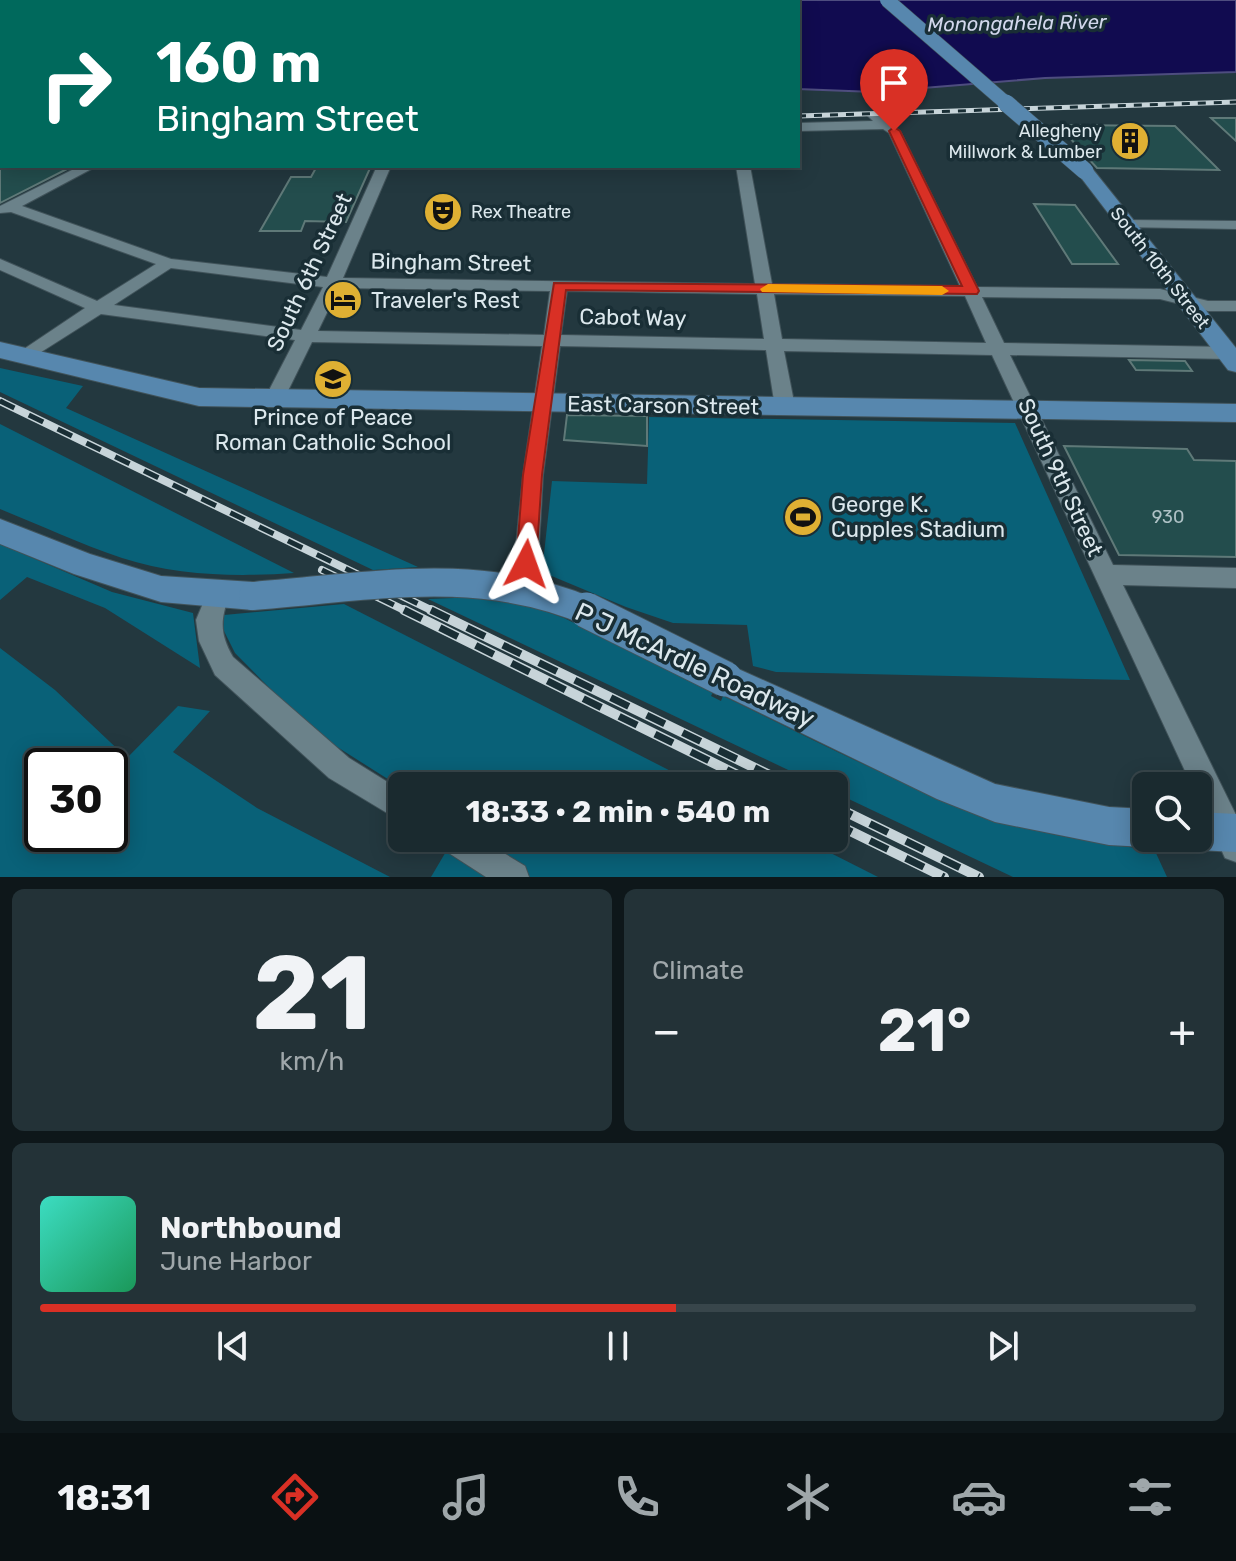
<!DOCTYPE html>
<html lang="en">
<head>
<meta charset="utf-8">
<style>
	body { margin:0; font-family:Rubik,sans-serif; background:#233237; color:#f1f3f6; height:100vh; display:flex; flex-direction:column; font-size:30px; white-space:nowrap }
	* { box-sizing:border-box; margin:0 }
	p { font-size:26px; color:#9fa7aa }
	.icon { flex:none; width:44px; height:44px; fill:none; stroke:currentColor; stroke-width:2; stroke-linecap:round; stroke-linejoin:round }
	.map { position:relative; height:877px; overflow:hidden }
	.sheet { display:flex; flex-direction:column; gap:12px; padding:12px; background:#0e171a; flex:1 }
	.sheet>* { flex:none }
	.top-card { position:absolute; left:0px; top:0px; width:800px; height:168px; box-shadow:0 4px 20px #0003,0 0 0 2px #38464b; background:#00695c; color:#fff; overflow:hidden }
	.controls { position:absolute; left:1132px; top:772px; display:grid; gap:16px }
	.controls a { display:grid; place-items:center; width:80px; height:80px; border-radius:12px; background:#1a2a2f; box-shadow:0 4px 20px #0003,0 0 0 2px #38464b; font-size:40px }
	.speed { position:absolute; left:24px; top:748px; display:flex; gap:16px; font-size:40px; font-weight:700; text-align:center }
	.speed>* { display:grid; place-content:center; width:104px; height:104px; border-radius:50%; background:#1a2a2f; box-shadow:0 4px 20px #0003,0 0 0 2px #38464b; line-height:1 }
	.speed .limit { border:4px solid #111; border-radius:12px; background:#fff; color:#111 }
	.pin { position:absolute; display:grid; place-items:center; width:68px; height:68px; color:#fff; margin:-82px -34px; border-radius:50% 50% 50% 0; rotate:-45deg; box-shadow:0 0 8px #0007 }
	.pin .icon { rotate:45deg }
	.me { position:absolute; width:88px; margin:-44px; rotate:4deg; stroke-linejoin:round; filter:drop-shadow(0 0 6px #0008) }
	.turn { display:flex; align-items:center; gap:28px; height:168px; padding:0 24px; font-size:36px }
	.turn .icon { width:104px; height:104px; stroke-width:2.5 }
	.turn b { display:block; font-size:56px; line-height:68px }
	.big { font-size:60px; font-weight:700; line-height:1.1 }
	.sheet .widget { flex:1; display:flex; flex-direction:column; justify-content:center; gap:12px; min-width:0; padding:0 28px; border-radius:12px; background:#233237 }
	.sheet .dial { align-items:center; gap:0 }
	.dial b { font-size:104px; line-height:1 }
	.song { display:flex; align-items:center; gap:24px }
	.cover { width:96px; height:96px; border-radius:12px; background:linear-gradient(135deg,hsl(170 70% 55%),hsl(150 70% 35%)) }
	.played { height:8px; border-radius:4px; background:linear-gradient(90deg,#d93025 55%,#38464b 55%) }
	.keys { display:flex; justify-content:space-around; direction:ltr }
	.heat { display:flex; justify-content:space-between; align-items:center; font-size:44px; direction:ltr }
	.sheet .tiles { flex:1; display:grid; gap:12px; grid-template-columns:1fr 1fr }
	.widget:last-child { grid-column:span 2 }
	.trip { position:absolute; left:388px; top:772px; width:460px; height:80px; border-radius:12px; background:#1a2a2f; box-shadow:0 4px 20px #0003,0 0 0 2px #38464b; font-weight:700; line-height:80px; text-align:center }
	.dock { display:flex; height:128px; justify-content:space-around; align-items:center; background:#0a1113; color:#9fa7aa }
	.dock .icon { width:56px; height:56px }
	.dock .selected { color:#d93025 }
	.dock b { font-size:36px; color:#f1f3f6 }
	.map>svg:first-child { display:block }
	.green { fill:#096178; fill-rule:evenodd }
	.water { fill:#110b50; stroke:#4e4d7f; stroke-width:2 }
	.building { fill:#234d4d; stroke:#5f7978; stroke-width:2 }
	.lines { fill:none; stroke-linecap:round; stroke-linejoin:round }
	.minor-casing { stroke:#41535a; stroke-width:2 }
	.major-casing { stroke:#41535a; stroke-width:2 }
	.highway-casing { stroke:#41535a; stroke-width:2 }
	.minor { fill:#6b828a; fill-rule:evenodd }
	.major { fill:#5787ae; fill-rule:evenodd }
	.highway { fill:#498ac6; fill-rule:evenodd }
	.tram { stroke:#c7d4d9; stroke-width:2 }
	.rail-far3-casing { stroke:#c7d4d9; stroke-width:5 }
	.rail-far2-casing { stroke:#c7d4d9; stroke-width:7 }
	.rail-far1-casing { stroke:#c7d4d9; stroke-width:8 }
	.rail-casing { stroke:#c7d4d9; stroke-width:10 }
	.rail-far3 { stroke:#192e35; stroke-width:3; stroke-dasharray:8; stroke-linecap:butt }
	.rail-far2 { stroke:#192e35; stroke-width:4; stroke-dasharray:13; stroke-linecap:butt }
	.rail-far1 { stroke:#192e35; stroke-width:5; stroke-dasharray:16; stroke-linecap:butt }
	.rail { stroke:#192e35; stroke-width:7; stroke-dasharray:20; stroke-linecap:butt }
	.major-bridge-far3-casing { stroke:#41535a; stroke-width:15; stroke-linecap:butt }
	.major-bridge-far2-casing { stroke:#41535a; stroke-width:18; stroke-linecap:butt }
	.major-bridge-far1-casing { stroke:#41535a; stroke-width:30; stroke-linecap:butt }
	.major-bridge-casing { stroke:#41535a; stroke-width:37; stroke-linecap:butt }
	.major-bridge-far3 { stroke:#5787ae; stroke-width:14 }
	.major-bridge-far2 { stroke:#5787ae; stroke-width:17 }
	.major-bridge-far1 { stroke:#5787ae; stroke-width:28 }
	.major-bridge { stroke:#5787ae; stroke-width:35 }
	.route { fill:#d93025; stroke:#8d1f18; stroke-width:2 }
	.slow { fill:#f59e0b }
	.labels { text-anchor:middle; stroke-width:7; stroke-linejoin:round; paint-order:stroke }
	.far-poi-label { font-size:18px; fill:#dce8ed; stroke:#192e35; text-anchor:end }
	.far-street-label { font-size:18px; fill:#dce8ed; stroke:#192e35 }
	.number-label { font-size:18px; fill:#aec1c5 }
	.far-water-label { font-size:20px; font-style:italic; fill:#d2d7ec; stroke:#192e35 }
	.street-label { font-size:22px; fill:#dce8ed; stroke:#192e35 }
	.poi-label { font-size:22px; fill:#dce8ed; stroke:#192e35; text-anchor:start }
	.near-street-label { font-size:26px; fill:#dce8ed; stroke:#192e35 }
</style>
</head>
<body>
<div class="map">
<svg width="1236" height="877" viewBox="0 0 1236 877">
	<rect width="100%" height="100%" fill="#23383f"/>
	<g class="green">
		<path d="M0,368L83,386L66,408L418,567L373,570L0,392Z"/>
		<path d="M649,417L1015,423L1130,680L776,672L753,666L747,625L673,623L626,607L542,572L552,481L647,484Z"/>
		<path d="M0,424L294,573C237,577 177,576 122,558C80,544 40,525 0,509Z"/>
		<path d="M0,544L112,592L193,613L200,668L105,608L27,577L0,600Z"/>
		<path d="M455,595L525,604L564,618L713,692L711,696L721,701L723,696C813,739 904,788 999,820C1049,837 1103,843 1155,851L1167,877H1013L834,792V786H822L428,599L454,598Z"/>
		<path d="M344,604L700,786L402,788L312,731L235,653L223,629L224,615Z"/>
		<path d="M0,648L55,690L127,758L178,706L210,711L173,752L257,808L390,877H0ZM42,766H110V834H42Z"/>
		<path d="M454,838H801L878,877H431Z"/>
	</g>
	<path class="water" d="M0,0H1236V72L1045,78L874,92L798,89V2H2L0,57Z"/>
	<g class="building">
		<path d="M1211,118H1236V141Z"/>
		<path d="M1058,125L1175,126L1219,170L1097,168Z"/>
		<path d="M0,166H73L0,203Z"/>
		<path d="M317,166H371L346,222L305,221L301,231H260L291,177H311Z"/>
		<path d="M1034,204L1075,205L1118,264H1072Z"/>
		<path d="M1129,360L1185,361L1192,371L1136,370Z"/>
		<path d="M567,415L647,416V446L564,440Z"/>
		<path d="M1064,446L1187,449L1194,460L1236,461V557L1119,555Z"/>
	</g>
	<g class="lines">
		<g class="minor-casing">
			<g id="minor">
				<path d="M2,103V111L0,112V104Z"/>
				<path d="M874,112L900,131L977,287L1160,289L1208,301H1236V311H1208L1160,299L982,297L1004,343L1228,347L1236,351L1234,357L1228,359L1010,355L1113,565L1236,568V588L1123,585L1236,815V862L1225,858L1198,798V786H1192L992,355L784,351L795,407L785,414L775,407L766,350L560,346L543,475L538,564L534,571L526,574L518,571L514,564L523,475L542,346L312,342L282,403L275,405L265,398L295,340L101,314L27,361H15L12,357L85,308L0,270V259L97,301L156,264L11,212L0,213V206L80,166H97L22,206L171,259L327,277L377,166H391L343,278L755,284L736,166H750L772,284L960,286L889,133L883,129L798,131V123L873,121L868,116ZM171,268L323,287L301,330L114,305ZM339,288L550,291L544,335L318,331ZM567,291L757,294L764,339L561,335ZM774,294L965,296L986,343L782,339Z"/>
				<path d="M1126,220L1236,221V229L1121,227V221Z"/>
				<path d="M217,585L225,589L229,596C220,621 220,634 233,657L349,758L402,791V822L329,778L215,675L199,641L196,620L209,589Z"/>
				<path d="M436,838H479L525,866L529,877H486L441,848Z"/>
			</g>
		</g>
		<g class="major-casing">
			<g id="major">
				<path d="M1085,166L1091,167L1236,348V372L1228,370L1079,175V167Z"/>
				<path d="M0,342L199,388L1236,404V422L199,406L0,358Z"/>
				<path d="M0,519L90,554L161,576L253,582L264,586L268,596L264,606L253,610L161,602L74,574L0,544Z"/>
				<path d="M725,663L995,784L1109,807L1146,809V838H1161L1146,847L1109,845L995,822L937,799L713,690L708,679L713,668Z"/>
				<path d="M1198,812L1236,814V852L1198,850L1184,845L1182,838H1198Z"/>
			</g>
		</g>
		<g class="highway-casing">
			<g id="highway">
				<path d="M166,0H185L165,2Z"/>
				<path d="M2,57V67L0,68V58Z"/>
			</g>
		</g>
		<use href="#minor" class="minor"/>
		<use href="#major" class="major"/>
		<use href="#highway" class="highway"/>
		<path class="tram" d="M15,2L21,0"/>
		<g class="rail-far3-casing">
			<path id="rail-far3" d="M798,116L1236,102"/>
		</g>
		<g class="rail-far2-casing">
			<path id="rail-far2" d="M0,401L3,402"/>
		</g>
		<g class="rail-far1-casing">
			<g id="rail-far1">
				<path d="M0,401L435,612"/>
				<path d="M322,570L408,612"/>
			</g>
		</g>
		<g class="rail-casing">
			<g id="rail">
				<path d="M404,610L760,786"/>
				<path d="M431,610L792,786"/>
				<path d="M834,806L979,877"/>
				<path d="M834,823L944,877"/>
			</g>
		</g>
		<use href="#rail-far3" class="rail-far3"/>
		<use href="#rail-far2" class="rail-far2"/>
		<use href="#rail-far1" class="rail-far1"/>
		<use href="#rail" class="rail"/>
		<g class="major-bridge-far3-casing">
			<path id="major-bridge-far3" d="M887,0L1008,105"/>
		</g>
		<g class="major-bridge-far2-casing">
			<path id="major-bridge-far2" d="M1006,103L1085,171"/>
		</g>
		<g class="major-bridge-far1-casing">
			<path id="major-bridge-far1" d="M253,596C370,587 479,564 590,612"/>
		</g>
		<g class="major-bridge-casing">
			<path id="major-bridge" d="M586,610L725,679"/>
		</g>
		<use href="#major-bridge-far3" class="major-bridge-far3"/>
		<use href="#major-bridge-far2" class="major-bridge-far2"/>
		<use href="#major-bridge-far1" class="major-bridge-far1"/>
		<use href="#major-bridge" class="major-bridge"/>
	</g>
	<path class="route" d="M894,127L900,131L979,291L977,294L566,290L542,475L536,564L533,570H519L516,564L523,475L554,283L962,286L889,131Z"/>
	<path class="slow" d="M768,284L942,286L949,291L942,295L762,292L760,289Z"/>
	<defs>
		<g id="building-disc" transform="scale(2)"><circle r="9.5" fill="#dfb033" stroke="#192e35"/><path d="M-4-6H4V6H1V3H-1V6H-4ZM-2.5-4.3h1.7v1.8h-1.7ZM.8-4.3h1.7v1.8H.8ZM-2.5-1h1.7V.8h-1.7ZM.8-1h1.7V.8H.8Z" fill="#111"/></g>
		<g id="theatre-disc" transform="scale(2)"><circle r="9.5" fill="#dfb033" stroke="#192e35"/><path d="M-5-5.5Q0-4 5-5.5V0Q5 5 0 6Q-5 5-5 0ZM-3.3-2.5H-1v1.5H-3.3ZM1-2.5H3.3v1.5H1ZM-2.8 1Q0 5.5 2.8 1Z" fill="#111"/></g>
		<g id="hotel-disc" transform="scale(2)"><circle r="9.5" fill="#dfb033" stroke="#192e35"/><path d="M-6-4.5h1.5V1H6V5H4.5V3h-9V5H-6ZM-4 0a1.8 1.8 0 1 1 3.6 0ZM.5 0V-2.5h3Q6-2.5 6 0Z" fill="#111"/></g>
		<g id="school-disc" transform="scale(2)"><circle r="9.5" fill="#dfb033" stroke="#192e35"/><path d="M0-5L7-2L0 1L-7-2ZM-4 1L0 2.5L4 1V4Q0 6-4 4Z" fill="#111"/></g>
		<g id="stadium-disc" transform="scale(2)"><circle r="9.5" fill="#dfb033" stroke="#192e35"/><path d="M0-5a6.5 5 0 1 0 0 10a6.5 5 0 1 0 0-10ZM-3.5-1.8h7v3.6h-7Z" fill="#111"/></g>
	</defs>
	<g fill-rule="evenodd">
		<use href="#building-disc" x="1130" y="141"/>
		<use href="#theatre-disc" x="443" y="212"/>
		<use href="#hotel-disc" x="343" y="300"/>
		<use href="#school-disc" x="333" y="379"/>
		<use href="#stadium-disc" x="803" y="517"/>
	</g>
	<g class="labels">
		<g class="far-poi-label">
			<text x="1102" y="137">Allegheny<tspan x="1102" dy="21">Millwork &amp; Lumber</tspan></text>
			<text x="471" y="218" text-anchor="start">Rex Theatre</text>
		</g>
		<g class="far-street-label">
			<text transform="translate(1160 268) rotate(52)" y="6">South 10th Street</text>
		</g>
		<g class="number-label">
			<text x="1168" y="523">930</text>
		</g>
		<g class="far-water-label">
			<text transform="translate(1017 23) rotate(-1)" y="7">Monongahela River</text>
		</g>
		<g class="street-label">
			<text transform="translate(451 262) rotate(1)" y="8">Bingham Street</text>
			<text transform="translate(309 272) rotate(-65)" y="8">South 6th Street</text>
			<text transform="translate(633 317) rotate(1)" y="8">Cabot Way</text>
			<text transform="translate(663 405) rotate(1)" y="8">East Carson Street</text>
			<text transform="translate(1061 477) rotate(65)" y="8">South 9th Street</text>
		</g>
		<g class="poi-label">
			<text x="371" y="308">Traveler's Rest</text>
			<text x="333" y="425" text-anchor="middle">Prince of Peace<tspan x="333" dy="25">Roman Catholic School</tspan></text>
			<text x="831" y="512">George K.<tspan x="831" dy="25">Cupples Stadium</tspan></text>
		</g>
		<g class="near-street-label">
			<text transform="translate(695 665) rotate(25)" y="9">P J McArdle Roadway</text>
		</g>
	</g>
</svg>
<div class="controls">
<a><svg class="icon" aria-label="search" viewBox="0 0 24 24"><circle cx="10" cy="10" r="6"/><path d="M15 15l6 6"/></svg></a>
</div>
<div class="speed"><div class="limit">30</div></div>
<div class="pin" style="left:894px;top:131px;background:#d93025"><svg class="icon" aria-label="arrive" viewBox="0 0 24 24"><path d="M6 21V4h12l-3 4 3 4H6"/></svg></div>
<svg class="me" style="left:526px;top:564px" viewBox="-20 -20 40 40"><path d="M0-17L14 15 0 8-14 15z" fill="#d93025" stroke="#fff" stroke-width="4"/></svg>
<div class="trip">18:33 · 2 min · 540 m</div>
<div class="top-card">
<div class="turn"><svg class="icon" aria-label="right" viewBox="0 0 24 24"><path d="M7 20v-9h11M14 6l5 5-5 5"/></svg><div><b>160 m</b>Bingham Street</div></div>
</div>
</div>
<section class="sheet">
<div class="tiles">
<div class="widget dial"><b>21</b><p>km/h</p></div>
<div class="widget"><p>Climate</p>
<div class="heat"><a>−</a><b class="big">21°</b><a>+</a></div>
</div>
<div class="widget">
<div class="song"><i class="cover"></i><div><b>Northbound</b><p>June Harbor</p></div></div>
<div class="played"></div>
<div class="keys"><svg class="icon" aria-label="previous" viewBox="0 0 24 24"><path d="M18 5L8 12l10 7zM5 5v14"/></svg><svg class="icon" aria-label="pause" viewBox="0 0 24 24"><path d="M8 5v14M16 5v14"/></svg><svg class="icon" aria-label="next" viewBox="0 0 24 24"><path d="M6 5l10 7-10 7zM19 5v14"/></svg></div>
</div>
</div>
</section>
<nav class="dock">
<b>18:31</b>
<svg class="icon selected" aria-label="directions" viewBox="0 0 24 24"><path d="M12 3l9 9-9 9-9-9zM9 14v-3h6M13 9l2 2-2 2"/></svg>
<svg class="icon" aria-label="music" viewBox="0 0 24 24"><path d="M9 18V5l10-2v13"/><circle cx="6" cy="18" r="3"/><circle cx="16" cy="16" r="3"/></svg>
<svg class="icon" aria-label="phone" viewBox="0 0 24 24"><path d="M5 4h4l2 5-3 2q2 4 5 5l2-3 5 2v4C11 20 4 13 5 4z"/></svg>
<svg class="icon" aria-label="climate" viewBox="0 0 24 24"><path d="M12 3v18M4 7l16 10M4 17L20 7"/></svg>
<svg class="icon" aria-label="car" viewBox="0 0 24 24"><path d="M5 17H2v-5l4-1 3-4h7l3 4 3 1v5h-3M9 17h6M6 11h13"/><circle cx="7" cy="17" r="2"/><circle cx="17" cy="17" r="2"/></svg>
<svg class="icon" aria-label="filters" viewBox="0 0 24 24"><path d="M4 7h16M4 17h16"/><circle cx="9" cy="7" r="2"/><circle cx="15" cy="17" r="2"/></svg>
</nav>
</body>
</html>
